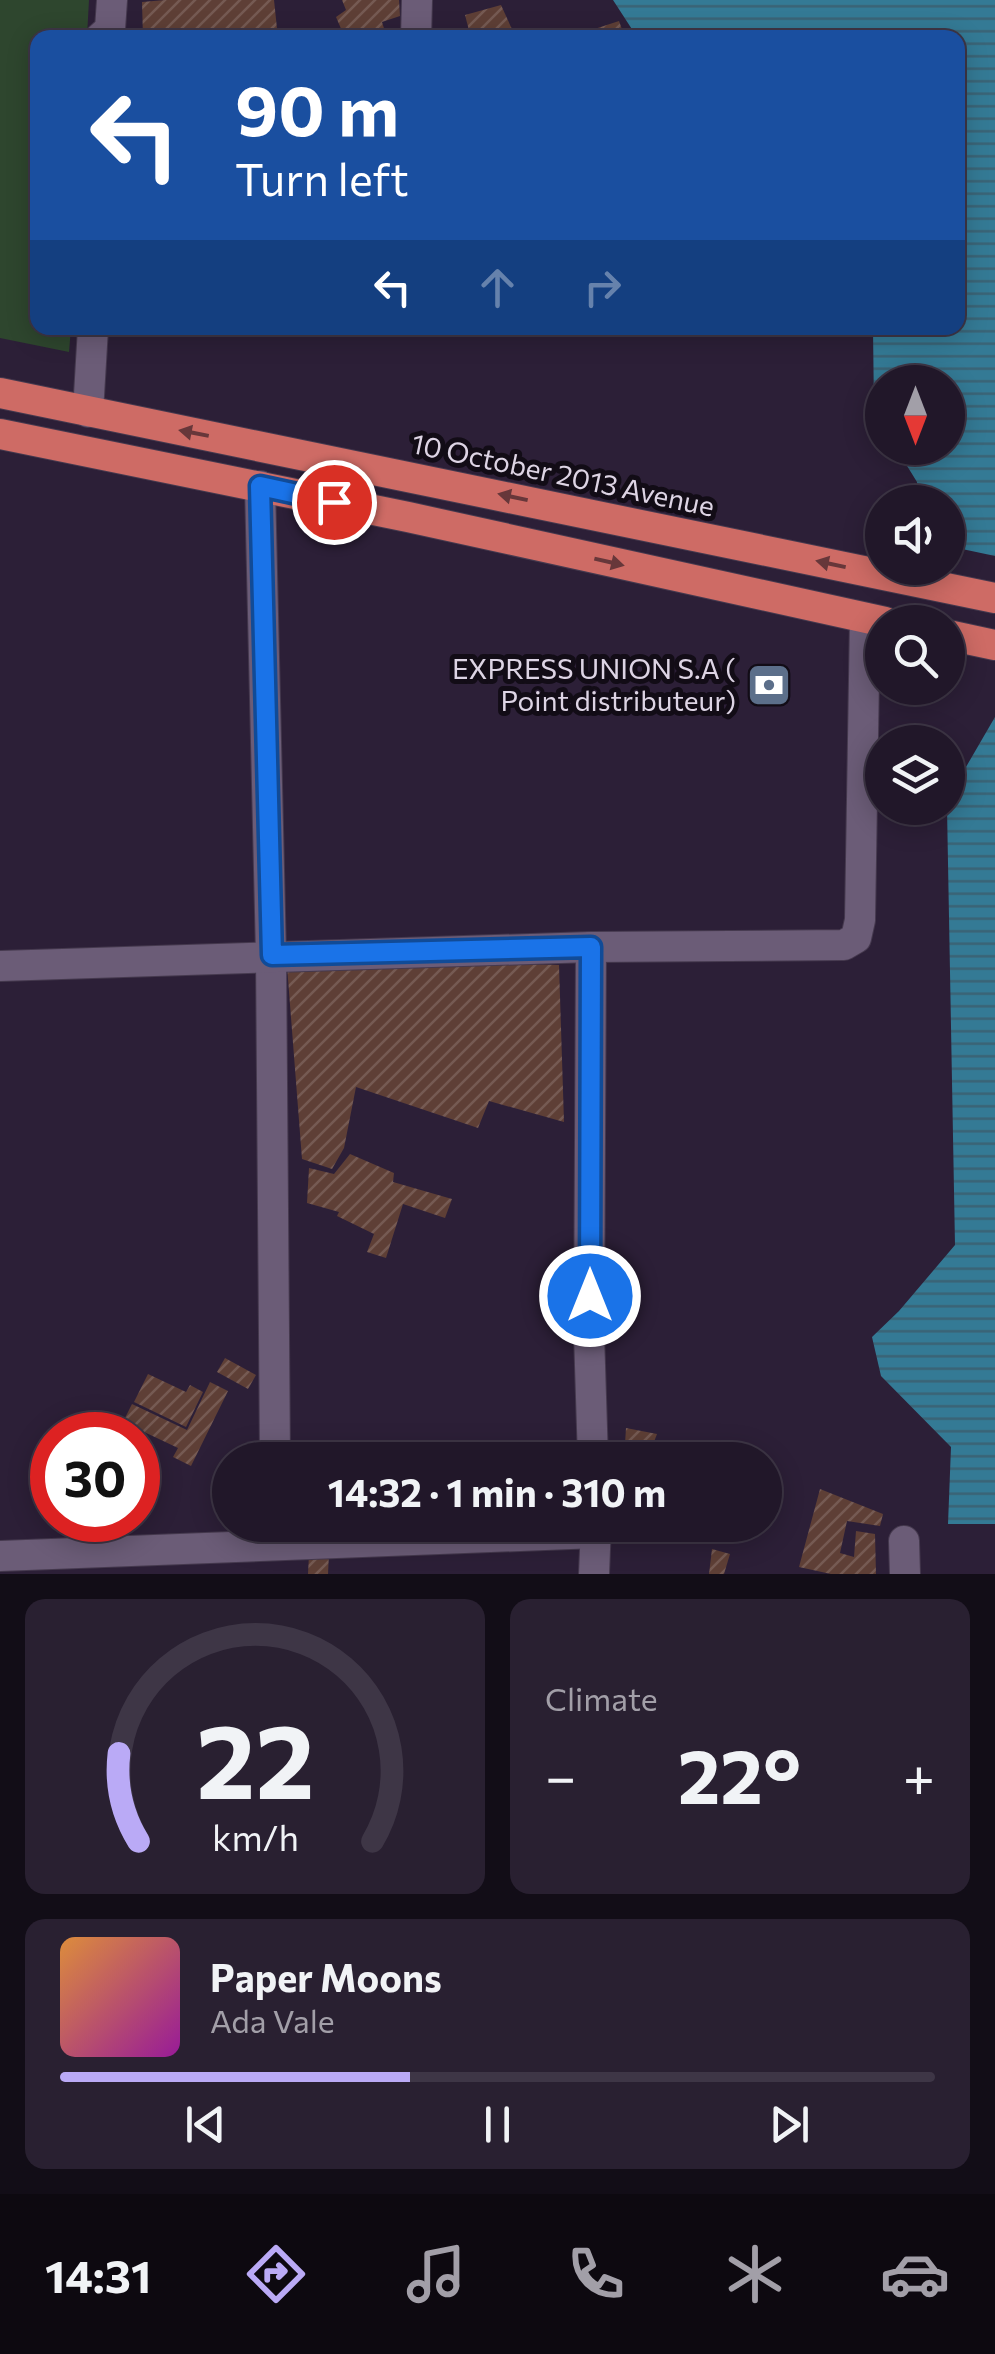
<!DOCTYPE html>
<html lang="en">
<head>
<meta charset="utf-8">
<style>
	body { margin:0; font-family:Commissioner,sans-serif; background:#292031; color:#f1f3f6; height:100vh; display:flex; flex-direction:column; font-size:38px; white-space:nowrap }
	* { box-sizing:border-box; margin:0 }
	p { font-size:32px; color:#a29fa8 }
	.icon { flex:none; width:55px; height:55px; fill:none; stroke:currentColor; stroke-width:2; stroke-linecap:round; stroke-linejoin:round }
	.map { position:relative; height:1574px; overflow:hidden }
	.drawer { display:flex; flex-direction:column; gap:25px; padding:25px; background:#120d17; flex:1 }
	.drawer>* { flex:none }
	.banner { position:absolute; left:30px; top:30px; width:935px; height:305px; border-radius:20px; box-shadow:0 5px 25px #0003,0 0 0 2px #3e3646; background:#1a4fa0; color:#fff; overflow:hidden }
	.needle { width:65px; rotate:180deg }
	.buttons { position:absolute; left:865px; top:365px; display:grid; gap:20px }
	.buttons a { display:grid; place-items:center; width:100px; height:100px; border-radius:50%; background:#211729; box-shadow:0 5px 25px #0003,0 0 0 2px #3e3646; font-size:50px }
	.speed { position:absolute; left:30px; top:1412px; display:flex; gap:20px; font-size:50px; font-weight:700; text-align:center }
	.speed>* { display:grid; place-content:center; width:130px; height:130px; border-radius:50%; background:#211729; box-shadow:0 5px 25px #0003,0 0 0 2px #3e3646; line-height:1 }
	.speed .limit { border:15px solid #d22; background:#fff; color:#111 }
	.pin { position:absolute; display:grid; place-items:center; width:85px; height:85px; color:#fff; margin:-42px; border:5px solid #fff; border-radius:50%; box-shadow:0 2px 10px #0007 }
	.me { position:absolute; width:110px; margin:-55px; rotate:0deg; stroke-linejoin:round; filter:drop-shadow(0 0 8px #0008) }
	.turn { display:flex; align-items:center; gap:35px; height:210px; padding:0 40px; font-size:45px }
	.turn .icon { width:130px; height:130px; stroke-width:2.5 }
	.turn b { display:block; font-size:70px; line-height:85px }
	.lanes { display:flex; align-items:center; height:95px; padding:0 40px; background:#0003; justify-content:center; gap:50px; direction:ltr }
	.lanes .off { opacity:.35 }
	.big { font-size:75px; font-weight:700; line-height:1.1 }
	.drawer .card { flex:1; display:flex; flex-direction:column; justify-content:center; gap:15px; min-width:0; padding:0 35px; border-radius:20px; background:#292031 }
	.drawer .dial { align-items:center; gap:0 }
	.dial svg { height:260px; overflow:visible; fill:none; stroke:#3e3646; stroke-width:7; stroke-linecap:round; text-anchor:middle }
	.dial text { fill:#f1f3f6; stroke:none }
	.song { display:flex; align-items:center; gap:30px }
	.cover { width:120px; height:120px; border-radius:15px; background:linear-gradient(135deg,hsl(30 70% 55%),hsl(300 70% 35%)) }
	.played { height:10px; border-radius:5px; background:linear-gradient(90deg,#baaaf6 40%,#3e3646 40%) }
	.keys { display:flex; justify-content:space-around; direction:ltr }
	.heat { display:flex; justify-content:space-between; align-items:center; font-size:55px; direction:ltr }
	.drawer .tiles { flex:1; display:grid; gap:25px; grid-template-columns:1fr 1fr }
	.card:last-child { grid-column:span 2 }
	.trip { position:absolute; left:212px; top:1442px; width:570px; height:100px; border-radius:50px; background:#211729; box-shadow:0 5px 25px #0003,0 0 0 2px #3e3646; font-weight:700; line-height:100px; text-align:center }
	.tabs { display:flex; height:160px; justify-content:space-around; align-items:center; background:#0d0910; color:#a29fa8 }
	.tabs .icon { width:70px; height:70px }
	.tabs .selected { color:#baaaf6 }
	.tabs b { font-size:45px; color:#f1f3f6 }
	.map>svg:first-child { display:block }
	.garden { fill:#2e462e }
	.water { fill:url(#water-rules) }
	.building { fill:url(#building-hatch) }
	.lines { fill:none; stroke-linecap:round; stroke-linejoin:round }
	.minor-casing { stroke:#45394e; stroke-width:32 }
	.highway-casing { stroke:#45394e; stroke-width:32 }
	.minor { stroke:#6b5c77; stroke-width:30 }
	.highway { stroke:#ce6b65; stroke-width:30 }
	.oneway { fill:#67373a }
	.route-casing { stroke:#114b97; stroke-width:25 }
	.route { stroke:#1a73e8; stroke-width:18 }
	.labels { text-anchor:middle; stroke-width:10; stroke-linejoin:round; paint-order:stroke }
	.street-label { font-size:28px; fill:#ddd4e4; stroke:#120c16 }
	.poi-label { font-size:28px; fill:#ddd4e4; stroke:#120c16; text-anchor:end }
</style>
</head>
<body>
<div class="map">
<svg width="995" height="1574" viewBox="0 0 995 1574">
	<defs>
		<pattern id="water-rules" width="6" height="5" patternUnits="userSpaceOnUse" patternTransform="scale(2.5)"><rect width="6" height="5" fill="#347a95"/><path d="M0 2.5h6" fill="none" stroke="#3a6375"/></pattern>
		<pattern id="building-hatch" width="6" height="6" patternUnits="userSpaceOnUse" patternTransform="scale(2.5)"><rect width="6" height="6" fill="#5e3f36"/><path d="M-1 1l2-2M0 6l6-6M5 7l2-2" fill="none" stroke="#755a53"/></pattern>
	</defs>
	<rect width="100%" height="100%" fill="#2c1f37"/>
	<path class="garden" d="M0,0H89L87,37L38,38V328H71L69,352L0,338Z"/>
	<g class="water">
		<path d="M613,0H995V556L948,546V502H917V482L896,448H948V382H882V425L874,411L873,328H958V38L637,37Z"/>
		<path d="M995,717V1524H948L951,1447L881,1376L872,1337L899,1311L955,1245L947,808L948,798Z"/>
	</g>
	<g class="building">
		<path d="M165,0H274L278,38H143L142,2Z"/>
		<path d="M342,0H399L400,16L382,22L387,38H345L336,17L346,10Z"/>
		<path d="M501,5L516,38H471L465,15Z"/>
		<path d="M619,21L625,38H570V37Z"/>
		<path d="M460,962L559,965L564,1122L489,1101L478,1128L356,1087L344,1148L332,1169L302,1159L287,966Z"/>
		<path d="M350,1154L394,1173L393,1182L452,1199L445,1218L403,1204L386,1258L367,1252L374,1234L337,1216L339,1212L307,1203L309,1168L334,1174Z"/>
		<path d="M225,1358L256,1375L248,1389L217,1372Z"/>
		<path d="M148,1374L186,1392L190,1385L203,1392L186,1427L134,1402Z"/>
		<path d="M210,1382L228,1391L191,1466L173,1457L178,1448L123,1422L132,1404L187,1430Z"/>
		<path d="M626,1428L657,1434L647,1460H624Z"/>
		<path d="M820,1489L883,1514L880,1526L847,1521L840,1553L854,1557L856,1531L875,1534L876,1574H831L799,1567Z"/>
		<path d="M712,1549L730,1554L724,1574H709Z"/>
		<path d="M309,1554H329L328,1574H308Z"/>
	</g>
	<g class="lines">
		<g class="minor-casing">
			<g id="minor">
				<path d="M100,38L110,29L112,0"/>
				<path d="M416,38L417,0"/>
				<path d="M88,412L93,328"/>
				<path d="M260,486L271,955L275,1460"/>
				<path d="M591,947L589,1334L593,1460"/>
				<path d="M0,966L591,947L844,945L856,938L860,920L865,618"/>
				<path d="M904,1541L905,1574"/>
				<path d="M0,1556L596,1533"/>
				<path d="M594,1574L596,1525"/>
			</g>
		</g>
		<g class="highway-casing">
			<g id="highway">
				<path d="M0,393L995,598"/>
				<path d="M0,434L408,517L885,622"/>
				<path d="M948,635L995,645"/>
			</g>
		</g>
		<use href="#minor" class="minor"/>
		<use href="#highway" class="highway"/>
	</g>
	<defs><path id="oneway-solid" d="M-6-.8H1V-3.2L6.5 0L1 3.2V.8H-6Z" transform="scale(2.5)"/></defs>
	<g class="oneway">
		<use href="#oneway-solid" transform="translate(194 433) rotate(-169)"/>
		<use href="#oneway-solid" transform="translate(513 497) rotate(-168)"/>
		<use href="#oneway-solid" transform="translate(609 562) rotate(13)"/>
		<use href="#oneway-solid" transform="translate(831 564) rotate(-168)"/>
	</g>
	<g class="lines">
		<g class="route-casing">
			<path id="route" d="M334,502L260,486L272,955L591,947L590,1296"/>
		</g>
		<use href="#route" class="route"/>
	</g>
	<defs>
		<g id="bank-square" transform="scale(2.25)"><rect x="-9" y="-9" width="18" height="18" rx="4" fill="#5c6f8a" stroke="#120c16"/><path d="M-6-4H6V4H-6ZM0-2.3a2.3 2.3 0 1 0 0 4.6a2.3 2.3 0 1 0 0-4.6Z" fill="#fff"/></g>
	</defs>
	<g fill-rule="evenodd">
		<use href="#bank-square" x="769" y="685"/>
	</g>
	<g class="labels">
		<g class="street-label">
			<text transform="translate(563 475) rotate(12)" y="10">10 October 2013 Avenue</text>
		</g>
		<g class="poi-label">
			<text x="736" y="679">EXPRESS UNION S.A (<tspan x="736" dy="32">Point distributeur)</tspan></text>
		</g>
	</g>
</svg>
<div class="buttons">
<a><svg class="needle" viewBox="-14 -14 28 28"><path d="M0-13l5 13h-10z" fill="#e53935"/><path d="M0 13l5-13h-10z" fill="#a29fa8"/></svg></a>
<a><svg class="icon" aria-label="sound" viewBox="0 0 24 24"><path d="M4 9h4l5-4v14l-5-4H4zM17 9q2 3 0 6"/></svg></a>
<a><svg class="icon" aria-label="search" viewBox="0 0 24 24"><circle cx="10" cy="10" r="6"/><path d="M15 15l6 6"/></svg></a>
<a><svg class="icon" aria-label="layers" viewBox="0 0 24 24"><path d="M12 4l9 5-9 5-9-5zM3 14l9 5 9-5"/></svg></a>
</div>
<div class="speed"><div class="limit">30</div></div>
<div class="pin" style="left:334px;top:502px;background:#d93025"><svg class="icon" aria-label="arrive" viewBox="0 0 24 24"><path d="M6 21V4h12l-3 4 3 4H6"/></svg></div>
<svg class="me" style="left:590px;top:1296px" viewBox="-20 -20 40 40"><circle r="17" fill="#1a73e8" stroke="#fff" stroke-width="3"/><path d="M0-11L8 9 0 5-8 9z" fill="#fff"/></svg>
<div class="trip">14:32 · 1 min · 310 m</div>
<div class="banner">
<div class="turn"><svg class="icon" aria-label="left" viewBox="0 0 24 24"><path d="M17 20v-9H6M10 6l-5 5 5 5"/></svg><div><b>90 m</b>Turn left</div></div>
<div class="lanes"><svg class="icon" aria-label="left" viewBox="0 0 24 24"><path d="M17 20v-9H6M10 6l-5 5 5 5"/></svg><svg class="icon off" aria-label="ahead" viewBox="0 0 24 24"><path d="M12 20V5M6 11l6-6 6 6"/></svg><svg class="icon off" aria-label="right" viewBox="0 0 24 24"><path d="M7 20v-9h11M14 6l5 5-5 5"/></svg></div>
</div>
</div>
<section class="drawer">
<div class="tiles">
<div class="card dial"><svg viewBox="0 0 100 80">
<path d="M14 69A42 42 0 1 1 86 69"/>
<path d="M14 69A42 42 0 0 1 8 42" stroke="#baaaf6"/>
<text x="50" y="56" font-size="32" font-weight="700">22</text>
<text x="50" y="72" font-size="11">km/h</text>
</svg></div>
<div class="card"><p>Climate</p>
<div class="heat"><a>−</a><b class="big">22°</b><a>+</a></div>
</div>
<div class="card">
<div class="song"><i class="cover"></i><div><b>Paper Moons</b><p>Ada Vale</p></div></div>
<div class="played"></div>
<div class="keys"><svg class="icon" aria-label="previous" viewBox="0 0 24 24"><path d="M18 5L8 12l10 7zM5 5v14"/></svg><svg class="icon" aria-label="pause" viewBox="0 0 24 24"><path d="M8 5v14M16 5v14"/></svg><svg class="icon" aria-label="next" viewBox="0 0 24 24"><path d="M6 5l10 7-10 7zM19 5v14"/></svg></div>
</div>
</div>
</section>
<nav class="tabs">
<b>14:31</b>
<svg class="icon selected" aria-label="directions" viewBox="0 0 24 24"><path d="M12 3l9 9-9 9-9-9zM9 14v-3h6M13 9l2 2-2 2"/></svg>
<svg class="icon" aria-label="music" viewBox="0 0 24 24"><path d="M9 18V5l10-2v13"/><circle cx="6" cy="18" r="3"/><circle cx="16" cy="16" r="3"/></svg>
<svg class="icon" aria-label="phone" viewBox="0 0 24 24"><path d="M5 4h4l2 5-3 2q2 4 5 5l2-3 5 2v4C11 20 4 13 5 4z"/></svg>
<svg class="icon" aria-label="climate" viewBox="0 0 24 24"><path d="M12 3v18M4 7l16 10M4 17L20 7"/></svg>
<svg class="icon" aria-label="car" viewBox="0 0 24 24"><path d="M5 17H2v-5l4-1 3-4h7l3 4 3 1v5h-3M9 17h6M6 11h13"/><circle cx="7" cy="17" r="2"/><circle cx="17" cy="17" r="2"/></svg>
</nav>
</body>
</html>
